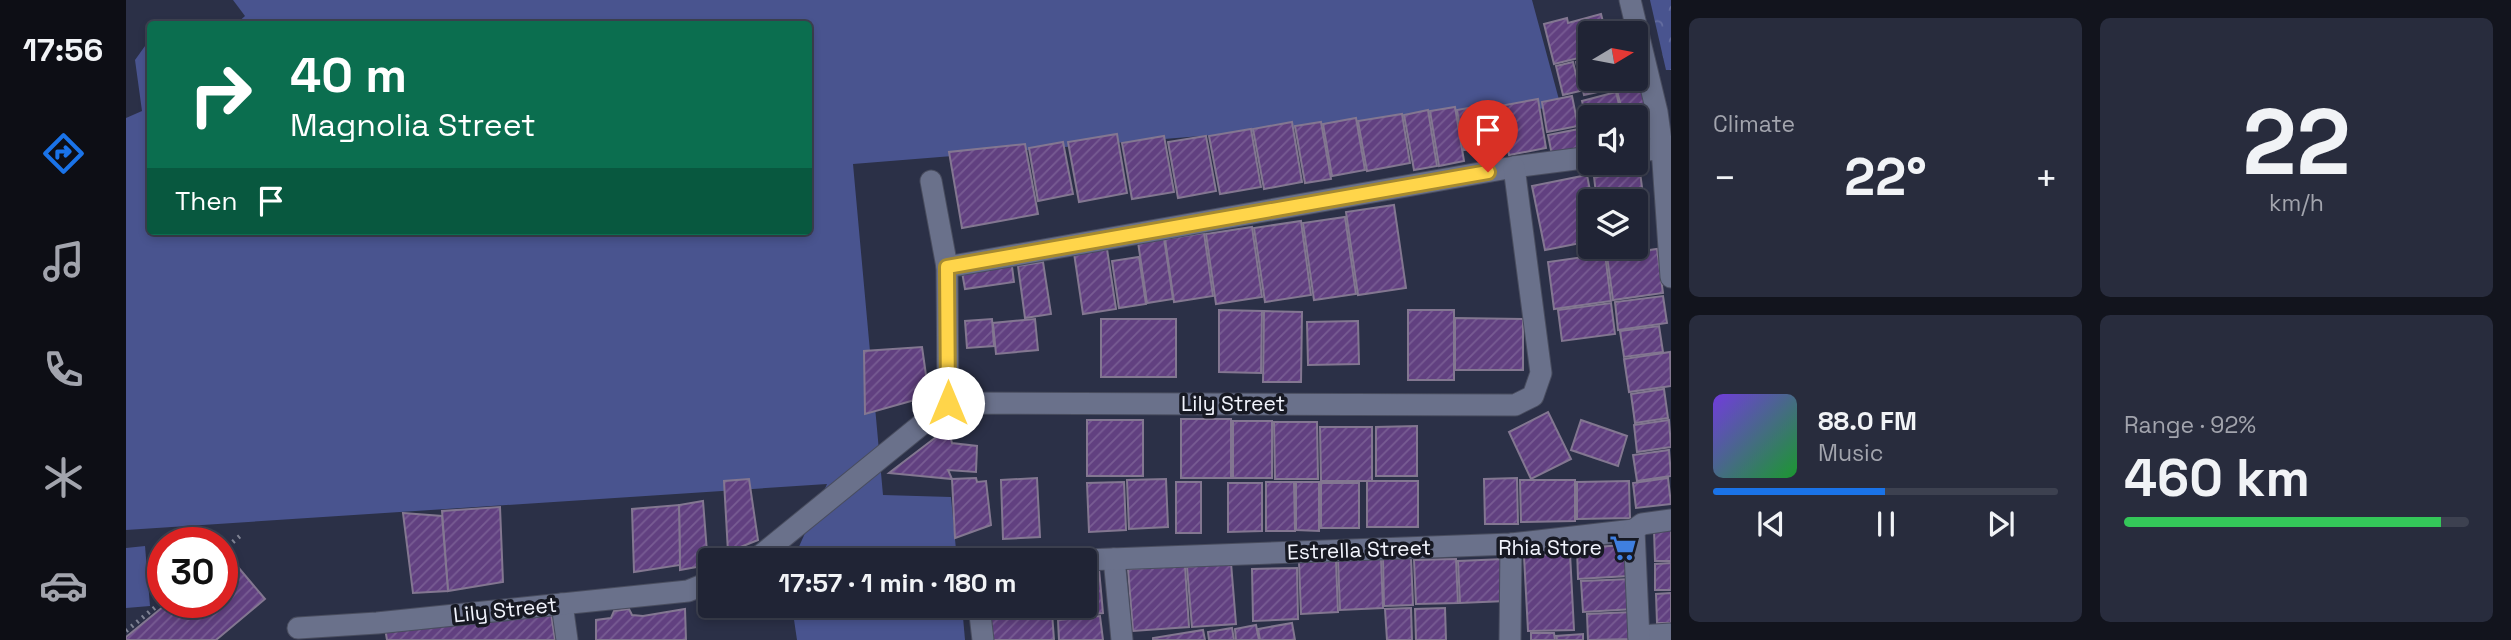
<!DOCTYPE html>
<html lang="en">
<head>
<meta charset="utf-8">
<style>
	body { margin:0; font-family:"Space Grotesk",sans-serif; background:#282c3d; color:#f1f3f6; height:100vh; display:flex; flex-direction:column; font-size:26px; white-space:nowrap }
	* { box-sizing:border-box; margin:0 }
	p { font-size:23px; color:#a2a4ad }
	.icon { flex:none; width:38px; height:38px; fill:none; stroke:currentColor; stroke-width:2; stroke-linecap:round; stroke-linejoin:round }
	.map { position:relative; flex:1; overflow:hidden }
	.sheet { display:flex; flex-direction:column; gap:18px; padding:18px; background:#12141d; width:840px }
	.sheet>* { flex:none }
	.guide { position:absolute; left:21px; top:21px; width:665px; height:214px; border-radius:7px; box-shadow:0 4px 10px #0003,0 0 0 2px #3d4150; background:#0b6e4f; color:#fff; overflow:hidden }
	.needle { width:46px; rotate:80deg }
	.tools { position:absolute; left:1452px; top:21px; display:grid; gap:14px }
	.tools a { display:grid; place-items:center; width:70px; height:70px; border-radius:7px; background:#202435; box-shadow:0 4px 10px #0003,0 0 0 2px #3d4150; font-size:35px }
	.speed { position:absolute; left:21px; top:527px; display:flex; gap:14px; font-size:35px; font-weight:700; text-align:center }
	.speed>* { display:grid; place-content:center; width:91px; height:91px; border-radius:50%; background:#202435; box-shadow:0 4px 10px #0003,0 0 0 2px #3d4150; line-height:1 }
	.speed .limit { border:10px solid #d22; background:#fff; color:#111 }
	.pin { position:absolute; display:grid; place-items:center; width:60px; height:60px; color:#fff; margin:-72px -30px; border-radius:50% 50% 50% 0; rotate:-45deg; box-shadow:0 0 7px #0007 }
	.pin .icon { rotate:45deg }
	.me { position:absolute; width:77px; margin:-38px; rotate:0deg; stroke-linejoin:round; filter:drop-shadow(0 0 5px #0008) }
	.turn { display:flex; align-items:center; gap:24px; height:147px; padding:0 28px; font-size:32px }
	.turn .icon { width:91px; height:91px; stroke-width:2.5 }
	.turn b { display:block; font-size:49px; line-height:60px }
	.then { display:flex; align-items:center; height:66px; padding:0 28px; background:#0003; gap:14px; font-size:26px }
	.big { font-size:52px; font-weight:700; line-height:1.1 }
	.sheet .widget { flex:1; display:flex; flex-direction:column; justify-content:center; gap:10px; min-width:0; padding:0 24px; border-radius:10px; background:#282c3d }
	.sheet .dial { align-items:center; gap:0 }
	.dial b { font-size:91px; line-height:1 }
	.song { display:flex; align-items:center; gap:21px }
	.cover { width:84px; height:84px; border-radius:10px; background:linear-gradient(135deg,hsl(260 70% 55%),hsl(130 70% 35%)) }
	.played { height:7px; border-radius:4px; background:linear-gradient(90deg,#1a73e8 50%,#3d4150 50%) }
	.keys { display:flex; justify-content:space-around; direction:ltr }
	.heat { display:flex; justify-content:space-between; align-items:center; font-size:38px; direction:ltr }
	.charge { height:10px; border-radius:5px; background:linear-gradient(90deg,#34c759 92%,#3d4150 0) }
	.sheet .tiles { flex:1; display:grid; gap:18px; grid-template-columns:repeat(2,1fr) }
	.trip { position:absolute; left:572px; top:548px; width:399px; height:70px; border-radius:7px; background:#202435; box-shadow:0 4px 10px #0003,0 0 0 2px #3d4150; font-weight:700; line-height:70px; text-align:center }
	main { display:flex; flex:1; min-height:0 }
	.dock { display:flex; flex-direction:column; width:126px; justify-content:space-around; align-items:center; background:#0d0e15; color:#a2a4ad }
	.dock .icon { width:49px; height:49px }
	.dock .selected { color:#1a73e8 }
	.dock b { font-size:32px; color:#f1f3f6 }
	.map>svg:first-child { display:block }
	.grass { fill:#49548f }
	.park { fill:url(#park-crowns) }
	.building { fill:url(#building-hatch); stroke:#837791; stroke-width:2 }
	.lines { fill:none; stroke-linecap:round; stroke-linejoin:round }
	.minor-casing { stroke:#494d5f; stroke-width:23 }
	.tertiary-casing { stroke:#494d5f; stroke-width:23 }
	.path { stroke:#7f8394; stroke-width:4.5; stroke-dasharray:2 5; stroke-linecap:butt }
	.minor { stroke:#6a718b; stroke-width:21 }
	.tertiary { stroke:#6a718b; stroke-width:21 }
	.route-casing { stroke:#a68a30; stroke-width:18 }
	.route { stroke:#ffd54a; stroke-width:12 }
	.labels { text-anchor:middle; stroke-width:7; stroke-linejoin:round; paint-order:stroke }
	.street-label { font-size:21px; fill:#f2f4fd; stroke:#171923 }
	.poi-label { font-size:21px; fill:#f2f4fd; stroke:#171923; text-anchor:end }
</style>
</head>
<body>
<main>
<nav class="dock">
<b>17:56</b>
<svg class="icon selected" aria-label="directions" viewBox="0 0 24 24"><path d="M12 3l9 9-9 9-9-9zM9 14v-3h6M13 9l2 2-2 2"/></svg>
<svg class="icon" aria-label="music" viewBox="0 0 24 24"><path d="M9 18V5l10-2v13"/><circle cx="6" cy="18" r="3"/><circle cx="16" cy="16" r="3"/></svg>
<svg class="icon" aria-label="phone" viewBox="0 0 24 24"><path d="M5 4h4l2 5-3 2q2 4 5 5l2-3 5 2v4C11 20 4 13 5 4z"/></svg>
<svg class="icon" aria-label="climate" viewBox="0 0 24 24"><path d="M12 3v18M4 7l16 10M4 17L20 7"/></svg>
<svg class="icon" aria-label="car" viewBox="0 0 24 24"><path d="M5 17H2v-5l4-1 3-4h7l3 4 3 1v5h-3M9 17h6M6 11h13"/><circle cx="7" cy="17" r="2"/><circle cx="17" cy="17" r="2"/></svg>
</nav>
<div class="map">
<svg width="1545" height="640" viewBox="0 0 1545 640">
	<defs>
		<pattern id="park-crowns" width="20" height="18" patternUnits="userSpaceOnUse" patternTransform="scale(1.75)"><rect width="20" height="18" fill="#49548f"/><path d="M2 6a3 3 0 1 1 6 0M12 15a3 3 0 1 1 6 0" fill="none" stroke="#646da0"/></pattern>
		<pattern id="building-hatch" width="6" height="6" patternUnits="userSpaceOnUse" patternTransform="scale(1.75)"><rect width="6" height="6" fill="#614080"/><path d="M-1 1l2-2M0 6l6-6M5 7l2-2" fill="none" stroke="#785c93"/></pattern>
	</defs>
	<rect width="100%" height="100%" fill="#2b3047"/>
	<g class="grass">
		<path d="M107,0H1406L1435,107L727,164L757,495L825,497L831,560H667L701,484L0,530V118L16,111L9,60L24,39V231H682V24H110L119,16Z"/>
		<path d="M19,546L24,606L0,608V548Z"/>
		<path d="M666,606H836L839,640H671Z"/>
	</g>
	<path class="park" d="M1524,0H1545V70H1540Z"/>
	<g class="building">
		<path d="M1475,14L1479,30L1502,24L1504,33H1465V55L1428,64L1418,24L1441,18L1442,23Z"/>
		<path d="M1465,58V79H1482L1485,89L1458,95L1450,62Z"/>
		<path d="M1510,58L1516,81L1487,89L1485,79H1510Z"/>
		<path d="M1447,62L1454,91L1437,95L1430,66Z"/>
		<path d="M1516,85L1527,128L1510,132V117H1498L1491,91Z"/>
		<path d="M1490,92L1496,117H1465V136L1456,101Z"/>
		<path d="M1446,96L1452,126L1421,132L1416,102Z"/>
		<path d="M1412,99L1420,148L1383,155L1374,106Z"/>
		<path d="M1371,103L1378,143L1338,150L1331,110Z"/>
		<path d="M1329,107L1338,161L1313,166L1304,111Z"/>
		<path d="M1302,110L1311,166L1288,170L1278,115Z"/>
		<path d="M1276,114L1284,163L1241,171L1232,121Z"/>
		<path d="M1230,118L1239,170L1206,176L1197,124Z"/>
		<path d="M1166,122L1176,182L1138,189L1127,129Z"/>
		<path d="M1195,122L1205,179L1179,183L1169,126Z"/>
		<path d="M1458,128L1462,149L1426,155L1422,135Z"/>
		<path d="M1125,129L1135,187L1094,194L1083,136Z"/>
		<path d="M991,134L1001,193L953,202L942,142Z"/>
		<path d="M1038,136L1048,192L1006,199L996,143Z"/>
		<path d="M1080,136L1090,191L1052,198L1042,142Z"/>
		<path d="M937,142L947,194L912,201L903,148Z"/>
		<path d="M899,144L912,214L836,228L823,152Z"/>
		<path d="M1514,172L1521,226L1510,227V201H1471L1468,177Z"/>
		<path d="M1461,175L1466,201L1465,241L1419,250L1406,186Z"/>
		<path d="M1268,205L1280,288L1232,295L1220,212Z"/>
		<path d="M1219,217L1230,294L1188,300L1177,223Z"/>
		<path d="M1175,221L1185,295L1139,302L1128,228Z"/>
		<path d="M1126,227L1136,297L1090,304L1080,234Z"/>
		<path d="M1078,233L1087,296L1048,302L1039,239Z"/>
		<path d="M1038,238L1047,299L1021,303L1012,242Z"/>
		<path d="M981,249L990,309L957,314L948,253Z"/>
		<path d="M1531,249L1537,293L1487,300L1481,256Z"/>
		<path d="M1479,254L1485,301L1428,309L1422,262Z"/>
		<path d="M1013,257L1020,304L993,308L986,261Z"/>
		<path d="M885,259L888,282L839,289L835,266Z"/>
		<path d="M917,262L925,314L899,318L892,266Z"/>
		<path d="M1537,296L1541,323L1492,330L1489,302Z"/>
		<path d="M1485,303L1489,334L1436,341L1432,310Z"/>
		<path d="M1093,310L1136,311L1135,373L1093,372Z"/>
		<rect x="1282" y="310" width="46" height="70"/>
		<path d="M1138,311L1176,312L1175,382H1137Z"/>
		<path d="M1329,318L1397,319V370H1329Z"/>
		<path d="M866,319L868,346L841,348L839,321Z"/>
		<path d="M909,319L912,350L870,354L867,323Z"/>
		<rect x="975" y="319" width="75" height="58"/>
		<path d="M1232,321L1233,364L1182,365L1181,322Z"/>
		<path d="M1533,326L1537,352L1498,357L1494,331Z"/>
		<path d="M796,347L803,396L739,414L738,351Z"/>
		<path d="M1544,352L1545,386L1503,392L1498,359Z"/>
		<path d="M1538,389L1542,418L1509,423L1505,394Z"/>
		<path d="M1422,412L1445,459L1405,479L1383,432Z"/>
		<rect x="1055" y="419" width="50" height="59"/>
		<rect x="961" y="420" width="56" height="56"/>
		<path d="M1455,420L1501,436L1492,466L1445,450Z"/>
		<path d="M1543,420L1545,447L1511,452L1508,425Z"/>
		<rect x="1107" y="421" width="39" height="57"/>
		<path d="M1148,422H1191L1192,479H1149Z"/>
		<path d="M1291,426V476H1250V427Z"/>
		<path d="M1194,427H1246V481H1195Z"/>
		<path d="M822,428L826,443L851,446L850,472L822,470L826,479L763,473Z"/>
		<path d="M1543,450L1545,476L1511,481L1507,455Z"/>
		<path d="M850,478L851,482L860,481L865,525L829,538L826,479Z"/>
		<path d="M911,478L914,537L877,539L875,480Z"/>
		<path d="M1391,478L1392,524H1359L1358,479Z"/>
		<path d="M1542,478L1545,504L1510,508L1507,483Z"/>
		<path d="M623,479L632,540L602,552L598,481Z"/>
		<path d="M1040,479L1042,527L1003,529L1001,480Z"/>
		<path d="M1394,480H1449V521L1395,522Z"/>
		<rect x="1241" y="481" width="51" height="46"/>
		<path d="M1503,481L1504,518L1451,519V482Z"/>
		<path d="M998,482L1000,530L963,532L961,483Z"/>
		<rect x="1050" y="482" width="25" height="51"/>
		<path d="M1140,482H1168L1169,531H1140Z"/>
		<path d="M1170,482H1193V531L1170,530Z"/>
		<path d="M1102,483H1136V531L1102,532Z"/>
		<rect x="1195" y="483" width="38" height="45"/>
		<path d="M577,501L582,565L554,570L553,505Z"/>
		<path d="M553,505L554,565L508,572L506,509Z"/>
		<path d="M374,507L377,582L322,591L316,511Z"/>
		<path d="M277,513L316,516L322,591L287,593Z"/>
		<path d="M1545,529V561H1529L1528,530Z"/>
		<path d="M1500,545L1502,576L1452,579L1451,548Z"/>
		<path d="M1444,553L1448,630L1402,631L1398,556Z"/>
		<path d="M101,554L139,599L90,640H0V637L43,602H96V558Z"/>
		<path d="M1285,558L1287,605L1258,606L1257,559Z"/>
		<path d="M1255,559L1257,608L1214,610L1212,560Z"/>
		<path d="M1330,559L1332,603L1290,604L1288,560Z"/>
		<path d="M1378,559L1380,601L1334,603L1332,561Z"/>
		<path d="M1210,561L1212,612L1175,614L1173,562Z"/>
		<path d="M1105,563L1110,624L1066,627L1061,567Z"/>
		<path d="M1545,563V590H1529V564Z"/>
		<path d="M1059,566L1063,627L1007,631L1002,569Z"/>
		<path d="M1171,568L1172,619L1127,621L1126,569Z"/>
		<path d="M973,569L977,613L929,618L927,606H959V570Z"/>
		<path d="M1506,579L1508,609L1457,612L1455,581Z"/>
		<path d="M1545,593V623H1531L1530,594Z"/>
		<path d="M424,606L429,640H261L259,628Z"/>
		<path d="M1285,608L1286,640H1261L1259,609Z"/>
		<path d="M1319,608L1320,640H1290L1289,609Z"/>
		<path d="M503,609L506,615L517,616L559,609L560,640H470V620L485,618L488,611Z"/>
		<path d="M1507,612L1509,639L1462,640L1461,614Z"/>
		<path d="M926,613L928,640H865L863,619Z"/>
		<path d="M974,616L977,640H933L932,620Z"/>
		<path d="M1166,623L1169,640H1134L1132,629Z"/>
		<path d="M1130,625L1133,640H1110L1109,629Z"/>
		<path d="M1106,628L1108,640H1083L1082,632Z"/>
		<path d="M1077,630L1079,640H1027V638Z"/>
		<path d="M1405,633H1428L1429,640H1405Z"/>
		<path d="M1457,634V640H1431L1430,636Z"/>
	</g>
	<g class="lines">
		<g class="minor-casing">
			<g id="minor">
				<path d="M1510,151L1545,148"/>
				<path d="M805,181L821,267L822,403"/>
				<path d="M821,267L1388,167L1465,157"/>
				<path d="M988,559L996,640"/>
				<path d="M629,560L822,403L1389,405L1407,396L1415,373L1388,167"/>
				<path d="M958,560L1385,544L1508,530"/>
				<path d="M436,604L441,640"/>
				<path d="M853,606L857,640"/>
				<path d="M172,628L251,623L562,591L584,582"/>
				<path d="M1513,636L1545,634"/>
				<path d="M1384,640L1385,544"/>
			</g>
		</g>
		<g class="tertiary-casing">
			<g id="tertiary">
				<path d="M1504,0L1531,112L1536,148L1545,277"/>
				<path d="M1513,640L1508,530L1516,524L1545,520"/>
			</g>
		</g>
		<g class="path">
			<path d="M96,551L114,536"/>
			<path d="M0,631L37,601"/>
		</g>
		<use href="#minor" class="minor"/>
		<use href="#tertiary" class="tertiary"/>
	</g>
	<g class="lines">
		<g class="route-casing">
			<path id="route" d="M822,403L821,267L1362,172"/>
		</g>
		<use href="#route" class="route"/>
	</g>
	<defs>
		<g id="supermarket-bare" transform="scale(2.1)"><path d="M-6-5.5h2.5l.6 2H6L4.5 2H-2.5L-4.4-4H-6ZM-1.5 3.2a1.3 1.3 0 1 0 .1 0ZM3 3.2a1.3 1.3 0 1 0 .1 0Z" fill="#3f7fe0" stroke="#171923" stroke-width="2.5" paint-order="stroke"/></g>
	</defs>
	<g fill-rule="evenodd">
		<use href="#supermarket-bare" x="1497" y="548"/>
	</g>
	<g class="labels">
		<g class="street-label">
			<text x="1107" y="411">Lily Street</text>
			<text transform="translate(1233 550) rotate(-2)" y="7">Estrella Street</text>
			<text transform="translate(379 610) rotate(-6)" y="7">Lily Street</text>
		</g>
		<g class="poi-label">
			<text x="1476" y="555">Rhia Store</text>
		</g>
	</g>
</svg>
<div class="tools">
<a><svg class="needle" viewBox="-14 -14 28 28"><path d="M0-13l5 13h-10z" fill="#e53935"/><path d="M0 13l5-13h-10z" fill="#a2a4ad"/></svg></a>
<a><svg class="icon" aria-label="sound" viewBox="0 0 24 24"><path d="M4 9h4l5-4v14l-5-4H4zM17 9q2 3 0 6"/></svg></a>
<a><svg class="icon" aria-label="layers" viewBox="0 0 24 24"><path d="M12 4l9 5-9 5-9-5zM3 14l9 5 9-5"/></svg></a>
</div>
<div class="speed"><div class="limit">30</div></div>
<div class="pin" style="left:1362px;top:172px;background:#d93025"><svg class="icon" aria-label="arrive" viewBox="0 0 24 24"><path d="M6 21V4h12l-3 4 3 4H6"/></svg></div>
<svg class="me" style="left:822px;top:403px" viewBox="-20 -20 40 40"><circle r="19" fill="#fff"/><path d="M0-13L10 11 0 6-10 11z" fill="#ffd54a"/></svg>
<div class="trip">17:57 · 1 min · 180 m</div>
<div class="guide">
<div class="turn"><svg class="icon" aria-label="right" viewBox="0 0 24 24"><path d="M7 20v-9h11M14 6l5 5-5 5"/></svg><div><b>40 m</b>Magnolia Street</div></div>
<div class="then">Then<svg class="icon" aria-label="arrive" viewBox="0 0 24 24"><path d="M6 21V4h12l-3 4 3 4H6"/></svg></div>
</div>
</div>
<section class="sheet">
<div class="tiles">
<div class="widget"><p>Climate</p>
<div class="heat"><a>−</a><b class="big">22°</b><a>+</a></div>
</div>
<div class="widget dial"><b>22</b><p>km/h</p></div>
<div class="widget">
<div class="song"><i class="cover"></i><div><b>88.0 FM</b><p>Music</p></div></div>
<div class="played"></div>
<div class="keys"><svg class="icon" aria-label="previous" viewBox="0 0 24 24"><path d="M18 5L8 12l10 7zM5 5v14"/></svg><svg class="icon" aria-label="pause" viewBox="0 0 24 24"><path d="M8 5v14M16 5v14"/></svg><svg class="icon" aria-label="next" viewBox="0 0 24 24"><path d="M6 5l10 7-10 7zM19 5v14"/></svg></div>
</div>
<div class="widget"><p>Range · 92%</p><b class="big">460 km</b><div class="charge"></div></div>
</div>
</section>
</main>
</body>
</html>
